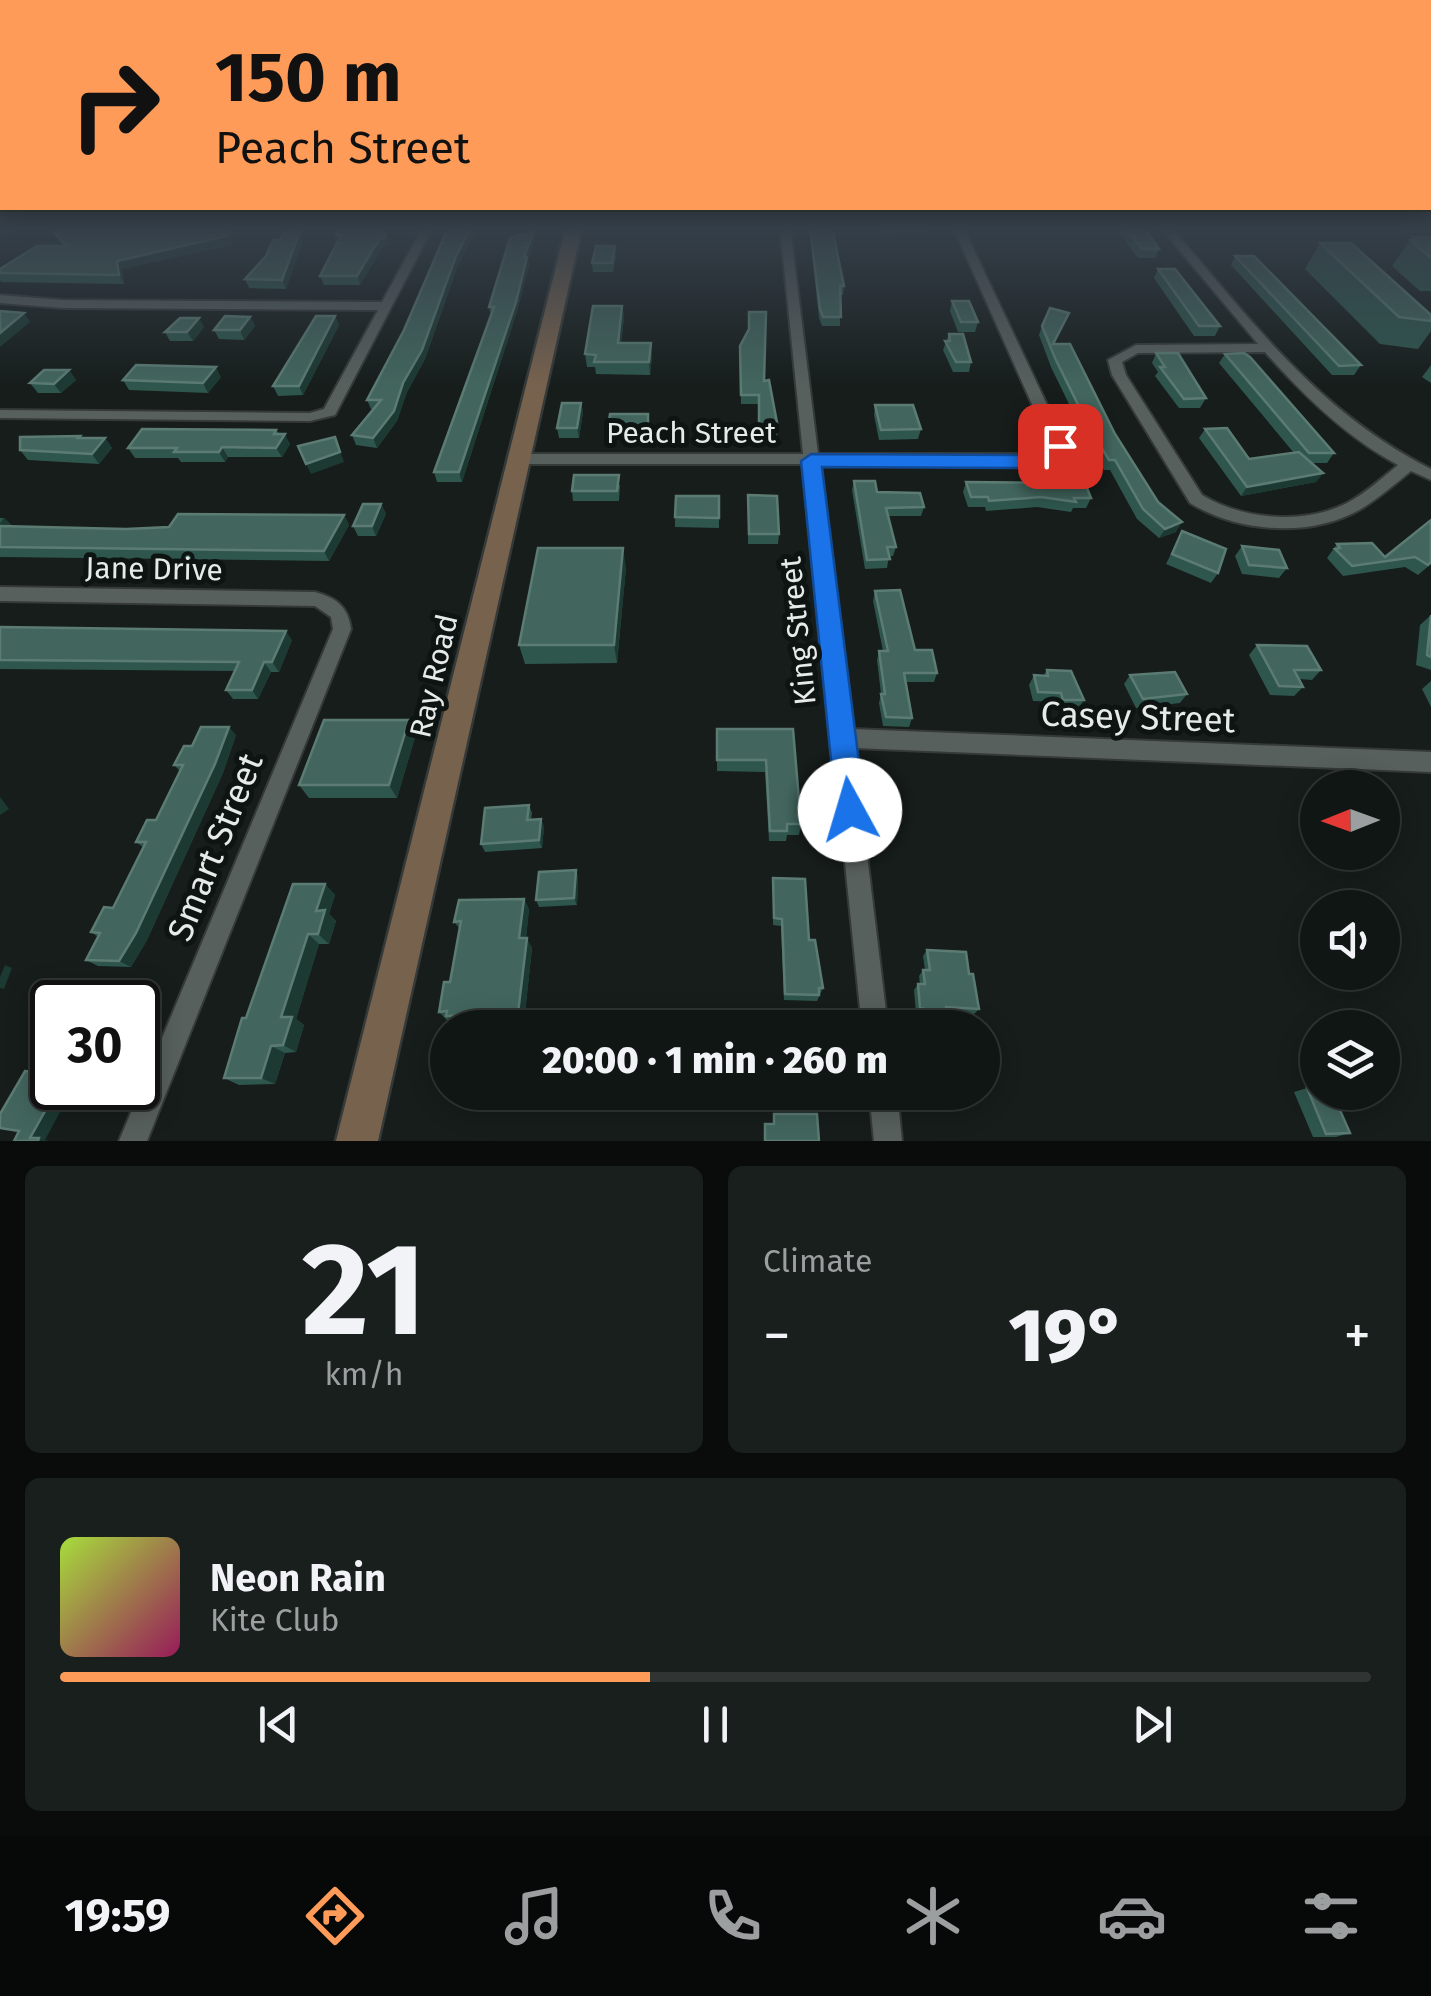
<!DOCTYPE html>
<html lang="en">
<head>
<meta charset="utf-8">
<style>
	body { margin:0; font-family:"Fira Sans",sans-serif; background:#191f1d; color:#f1f3f6; height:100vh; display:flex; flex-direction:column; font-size:38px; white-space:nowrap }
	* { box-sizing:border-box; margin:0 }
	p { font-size:32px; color:#9c9fa0 }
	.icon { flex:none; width:55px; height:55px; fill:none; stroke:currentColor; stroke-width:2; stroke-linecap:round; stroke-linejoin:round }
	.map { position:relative; height:1141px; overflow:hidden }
	.sheet { display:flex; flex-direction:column; gap:25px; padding:25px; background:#090c0b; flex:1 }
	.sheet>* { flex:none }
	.hud { position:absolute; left:0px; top:0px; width:1432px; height:210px; box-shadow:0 5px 25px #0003,0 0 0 2px #303534; background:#fe9b59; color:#111; overflow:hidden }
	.needle { width:65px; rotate:269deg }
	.fabs { position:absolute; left:1300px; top:770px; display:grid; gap:20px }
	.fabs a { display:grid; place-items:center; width:100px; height:100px; border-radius:50%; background:#101614; box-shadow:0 5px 25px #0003,0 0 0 2px #303534; font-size:50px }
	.speed { position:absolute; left:30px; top:980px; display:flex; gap:20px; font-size:50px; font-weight:700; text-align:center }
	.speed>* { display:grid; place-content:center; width:130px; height:130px; border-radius:50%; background:#101614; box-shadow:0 5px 25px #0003,0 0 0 2px #303534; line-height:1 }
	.speed .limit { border:5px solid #111; border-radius:15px; background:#fff; color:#111 }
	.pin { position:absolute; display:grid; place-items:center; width:85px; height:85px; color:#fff; margin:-42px; border-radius:20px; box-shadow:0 5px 15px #0006 }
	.me { position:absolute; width:110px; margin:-55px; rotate:354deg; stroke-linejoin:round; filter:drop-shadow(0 0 8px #0008) }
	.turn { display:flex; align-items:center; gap:35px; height:210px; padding:0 50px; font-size:45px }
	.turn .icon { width:130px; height:130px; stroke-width:2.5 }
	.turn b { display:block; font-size:70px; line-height:85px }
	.big { font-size:75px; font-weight:800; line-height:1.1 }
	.sheet .widget { flex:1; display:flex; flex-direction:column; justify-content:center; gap:15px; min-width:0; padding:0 35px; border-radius:15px; background:#191f1d }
	.sheet .dial { align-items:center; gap:0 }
	.dial b { font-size:130px; line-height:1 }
	.song { display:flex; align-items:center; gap:30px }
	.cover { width:120px; height:120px; border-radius:15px; background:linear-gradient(135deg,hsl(80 70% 55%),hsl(330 70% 35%)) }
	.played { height:10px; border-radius:5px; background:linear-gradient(90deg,#fe9b59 45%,#303534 45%) }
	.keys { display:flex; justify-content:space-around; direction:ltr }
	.heat { display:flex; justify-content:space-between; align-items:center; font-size:55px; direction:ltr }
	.sheet .tiles { flex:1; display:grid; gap:25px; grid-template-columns:1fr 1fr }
	.widget:last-child { grid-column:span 2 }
	.trip { position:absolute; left:430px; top:1010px; width:570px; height:100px; border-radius:50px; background:#101614; box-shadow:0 5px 25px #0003,0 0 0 2px #303534; font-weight:800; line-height:100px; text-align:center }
	.tabs { display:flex; height:160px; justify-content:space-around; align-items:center; background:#060908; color:#9c9fa0 }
	.tabs .icon { width:70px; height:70px }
	.tabs .on { color:#fe9b59 }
	.tabs b { font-size:45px; color:#f1f3f6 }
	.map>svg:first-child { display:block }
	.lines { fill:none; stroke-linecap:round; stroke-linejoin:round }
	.street-casing { stroke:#353938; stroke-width:4 }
	.secondary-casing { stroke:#353938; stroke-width:5 }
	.street { fill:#58605e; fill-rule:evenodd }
	.secondary { fill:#77624e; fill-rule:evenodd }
	.wall { fill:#2e564d }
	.shaded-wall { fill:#1c3932 }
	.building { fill:#42665e; stroke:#5b7b73; stroke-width:2.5 }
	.route { fill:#1a73e8; stroke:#114b97; stroke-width:2.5 }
	.labels { text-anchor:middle; stroke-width:10; stroke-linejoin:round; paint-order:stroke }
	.street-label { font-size:30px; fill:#e6ebe9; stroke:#0d1412 }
	.near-street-label { font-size:35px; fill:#e6ebe9; stroke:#0d1412 }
</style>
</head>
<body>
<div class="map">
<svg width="1431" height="1141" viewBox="0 0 1431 1141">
	<rect width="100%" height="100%" fill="#161d1b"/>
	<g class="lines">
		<g class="street-casing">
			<g id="street">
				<path d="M423,227H433L335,415L310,421L0,418V410L310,413L324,409L378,310L62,308L0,303V295L62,300L382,302Z"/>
				<path d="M780,227H790L818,454H1047L1051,447L953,227H963L1067,447L1057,463L1052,464H819L852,729L1431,752V772L854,748L888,1028H862L804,464H519L511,459L519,454H803Z"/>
				<path d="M1160,227H1171C1252,321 1317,411 1431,469V480L1411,471C1395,484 1379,498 1361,509C1311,538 1239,533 1190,503L1112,375L1108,360L1136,345L1258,344ZM1265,352C1303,395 1347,438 1398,465C1382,478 1366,493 1347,503C1304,525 1243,520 1202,495L1126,375L1122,362L1138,353Z"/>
				<path d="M1369,227H1431V231L1374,230Z"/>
				<path d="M0,587L315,592C336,598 348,606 351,629L147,1141H119L333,629L331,617L315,606L0,601Z"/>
				<path d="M869,1092H897L902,1141H874Z"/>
			</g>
		</g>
		<g class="secondary-casing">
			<path id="secondary" d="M566,227H582L378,1141H336Z"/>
		</g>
		<use href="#street" class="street"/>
		<use href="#secondary" class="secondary"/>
	</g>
	<g class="wall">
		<path d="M337,227H389L388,246L383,247L360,285H324L320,276L338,241L336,235Z"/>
		<path d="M809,227L844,286L843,295H840V326H822L819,318Z"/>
		<path d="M877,227H927L926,232L879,234Z"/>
		<path d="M1115,227H1143L1159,249L1155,258H1138Z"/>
		<path d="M477,229L458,265L425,359L407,392L397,421L377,448L356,445L352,435L373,409H371L367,400L404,330Z"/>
		<path d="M230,230L234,241L231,245L122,269L124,284L1,282L0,280V269L64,246L53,232Z"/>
		<path d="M300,231L303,239L286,289L249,288L245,279L280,240Z"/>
		<path d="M534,231L535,240L528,259L529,266L517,311L462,482H437L434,472L491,315L489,307Z"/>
		<path d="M1412,237H1431V291H1420L1392,266Z"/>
		<path d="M1320,243L1431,315V331L1418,349L1380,344L1305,269Z"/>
		<path d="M616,255L613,272H593L592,263Z"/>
		<path d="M1235,256L1361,365L1354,375H1332L1231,265Z"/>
		<path d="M1158,269L1220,326L1215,336H1194L1154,278Z"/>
		<path d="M952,301L978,322L975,332H958L950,311Z"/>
		<path d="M622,306L624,318L621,343L652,356L650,375L596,374L595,367H587L585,354Z"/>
		<path d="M1069,313L1054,344L1115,434L1176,532L1159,538L1137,519L1110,470H1104L1085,437L1051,367L1039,335L1042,326Z"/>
		<path d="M335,316L339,325L303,395L278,396L273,386Z"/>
		<path d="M250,317L255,326L244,340L219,339L214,330Z"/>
		<path d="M204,327L193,341H170L165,332Z"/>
		<path d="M949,334L971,362L969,372H953L943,350Z"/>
		<path d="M740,346L764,381L778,428L777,437H762L758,433V404H741Z"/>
		<path d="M1156,353L1206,398L1200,408H1179L1155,376L1158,372L1152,363Z"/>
		<path d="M1225,354L1334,453L1327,463H1312L1323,473L1316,482L1241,496L1199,438L1205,429L1249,459L1294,453L1219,363Z"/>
		<path d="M1431,365V383L1422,377Z"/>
		<path d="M69,370L76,380L61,393H38L30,383Z"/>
		<path d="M221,377L208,393L129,390L123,380Z"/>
		<path d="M581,403L583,412L579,438H559L557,428Z"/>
		<path d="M875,405L921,429L918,439L879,440L874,415Z"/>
		<path d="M648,414V437L609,438L608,428Z"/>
		<path d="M276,430L290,444L282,457H228L225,462H181L178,458H135L128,448Z"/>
		<path d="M80,436L82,438H105L112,448L99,464L28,460L20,450Z"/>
		<path d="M854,481L877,492L924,507L921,516H888L896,547L893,556H889L887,568L865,569L852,490Z"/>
		<path d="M966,482L1091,498L1086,508H1073L1071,512L1037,507L986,511L985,507H968L963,492Z"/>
		<path d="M620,485L619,501H573L572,491Z"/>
		<path d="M748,495L779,534L778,544H748Z"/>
		<path d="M719,496V528L675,527V517Z"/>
		<path d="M381,504L386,514L376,536H358L353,526Z"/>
		<path d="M344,515L349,525L329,561L0,557V518H4L12,526L126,529Z"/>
		<path d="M1431,520V564L1418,575L1405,567L1343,576L1327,558L1337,544L1385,557Z"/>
		<path d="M1182,531L1218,573L1211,583L1166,564Z"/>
		<path d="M1242,546L1287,568L1279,578L1242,574L1235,556Z"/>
		<path d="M626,567L617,663L525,664L519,645Z"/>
		<path d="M875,591L915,650L937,673L934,682H905L912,718L909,727L883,726L879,703L881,694L877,660L879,651H883L873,601Z"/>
		<path d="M1431,615V670L1416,665L1420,625Z"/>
		<path d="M0,627L292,640L279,672H271L258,699H233L226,690L235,671L0,669Z"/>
		<path d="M1257,645L1321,670L1312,680L1300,679L1303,687L1294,696L1270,695L1249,655Z"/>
		<path d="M1047,670L1084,700L1078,709H1058L1056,702L1033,701L1029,685L1034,675L1043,676Z"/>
		<path d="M1130,675L1187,694L1180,703L1136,708L1124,684Z"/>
		<path d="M1431,681V707L1422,689Z"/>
		<path d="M409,720L416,734L397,798H309L299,785Z"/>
		<path d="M717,729H793L801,824L799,835H787L786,841H769L765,772L717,771Z"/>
		<path d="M236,735L223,773L147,940L131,967L98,966L86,960L98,937L91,932L113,908L143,847L136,842L156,820L180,771L174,765L192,746Z"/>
		<path d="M529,805L532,813L531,820L541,819L544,827L542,848L485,852L481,844Z"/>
		<path d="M576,870L578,878L577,905L539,907L536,900Z"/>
		<path d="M773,878L809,940L823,988L817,1001L784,1000L781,926L773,925Z"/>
		<path d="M325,884L335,895L329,914L336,921L329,944H319L296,1019L304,1025L296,1052L285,1053L275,1084L239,1085L224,1078L246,1018Z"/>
		<path d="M524,899L529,909L526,938L532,948L524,1022L454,1024L450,1020H447L439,1012L450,982L460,929L454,922Z"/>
		<path d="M927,950L969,974L979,1009L973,1015L947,1013L942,1020L916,1014L914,990L918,984H920L919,976L923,970H925L923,956Z"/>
		<path d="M1307,1088L1350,1133L1336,1137H1313L1294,1092Z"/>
	</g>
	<g class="shaded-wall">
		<path d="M228,227H234L230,230L234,241L231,245L122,269L124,284L119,275L117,261Z"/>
		<path d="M386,227H389L388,246L383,247L360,285L357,276Z"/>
		<path d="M471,227H477V229L458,265L425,359L407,392L397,421L377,448L373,438L456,256Z"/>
		<path d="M300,231L303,239L286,289L282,280Z"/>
		<path d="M534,231L535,240L528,259L529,266L517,311L462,482L459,472L524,257Z"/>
		<path d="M622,306L624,318L619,355L618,343Z"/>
		<path d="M24,313L30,322L0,347V333Z"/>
		<path d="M335,316L339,325L303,395L299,386Z"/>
		<path d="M250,317L255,326L244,340L240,330Z"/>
		<path d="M199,318L204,327L193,341L187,332Z"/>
		<path d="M651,343L652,356L650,375L649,362Z"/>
		<path d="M216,367L221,377L208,393L203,383Z"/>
		<path d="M69,370L76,380L61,393L54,384Z"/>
		<path d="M581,403L583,412L579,438L577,428Z"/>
		<path d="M285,434L290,444L282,457L276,448Z"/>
		<path d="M335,437L344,462L311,474L306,464Z"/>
		<path d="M105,438L112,448L99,464L92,454Z"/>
		<path d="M222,447L228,457L225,462L219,452Z"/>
		<path d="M1323,473L1316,482L1241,496L1247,487Z"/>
		<path d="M381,504L386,514L376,536L372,526Z"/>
		<path d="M344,515L349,525L329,561L324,551Z"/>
		<path d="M4,518L13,528L0,530V523Z"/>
		<path d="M1182,522L1176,532L1159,538L1165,529Z"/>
		<path d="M623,548L626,567L617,663L614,645Z"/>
		<path d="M286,631L292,640L279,672L272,662Z"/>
		<path d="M264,662L271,672L258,699L252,690Z"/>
		<path d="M409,720L416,734L397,798L389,785Z"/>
		<path d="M229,727L236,735L223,773L147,940L131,967L119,961Z"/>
		<path d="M0,797L9,809L0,815Z"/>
		<path d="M541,819L544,827L542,848L539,840Z"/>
		<path d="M576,870L578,878L577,905L574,898Z"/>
		<path d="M325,884L335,895L329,914L336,921L329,944L318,934L316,911Z"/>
		<path d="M524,899L529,909L525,948L519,938Z"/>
		<path d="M308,934L319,944L296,1019L304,1025L296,1052L283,1045L281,1017Z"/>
		<path d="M527,938L532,948L524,1022L518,1013Z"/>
		<path d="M5,965L12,968L4,989L0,988V977Z"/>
		<path d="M109,993L121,999L119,1002H103Z"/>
		<path d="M271,1046L285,1053L275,1084L261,1078Z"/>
		<path d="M58,1088H73L45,1140L51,1141H38L30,1138Z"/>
	</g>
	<g class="building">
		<path d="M140,227H228L230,232L227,236L117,261L119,275L0,273V269L37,246H66L53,232L141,229Z"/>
		<path d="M337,227H386L385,238H380L357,276H320L341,235H336Z"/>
		<path d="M451,227H471L456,256L422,350L403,383L394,411L373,438L352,435L381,400H367L404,330L445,235Z"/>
		<path d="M810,227H832L844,286H840L841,317H823L820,309Z"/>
		<path d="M1125,227H1143L1159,249H1142Z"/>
		<path d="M300,231L282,280L245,279L266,256L273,240H280L283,232Z"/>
		<path d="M534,231L524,257H527L516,302L459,472H434L494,307H489L510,238Z"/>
		<path d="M1412,237H1431V258L1410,240H1416Z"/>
		<path d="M1320,243H1351L1431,315V321L1399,317Z"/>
		<path d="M596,246H615L612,263H592Z"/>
		<path d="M1235,256H1254L1361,365L1339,366Z"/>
		<path d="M1158,269H1175L1220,326H1199Z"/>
		<path d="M952,301H969L978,322H961Z"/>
		<path d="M593,306H622L618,343H651L649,362H594L596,355L585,354Z"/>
		<path d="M1050,308L1069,313L1053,344H1070L1115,434L1158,502L1182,522L1165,529L1143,509L1115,460H1109L1089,427L1055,358L1042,326Z"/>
		<path d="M0,311L24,313L0,333Z"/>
		<path d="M749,312H766L764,381L769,380L778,428H762L759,424V395H741L740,346L749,329Z"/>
		<path d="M225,316L250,317L240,330H214Z"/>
		<path d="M316,316H335L299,386H273Z"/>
		<path d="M180,318H199L187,332H165Z"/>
		<path d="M949,334H963L971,362H956L945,341H950Z"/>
		<path d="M1156,353H1178L1206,398L1184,399L1160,367H1165Z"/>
		<path d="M1244,353L1250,357L1334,453H1309L1225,354Z"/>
		<path d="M136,365L216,367L203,383L123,380Z"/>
		<path d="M44,370H69L54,384L30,383Z"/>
		<path d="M562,403H581L577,428H557Z"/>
		<path d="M875,405H913L921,429L881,430Z"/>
		<path d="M610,414H648V428H608Z"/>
		<path d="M1227,428L1249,459L1299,452L1323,473L1247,487L1205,429Z"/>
		<path d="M142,429L276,430L274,434H285L276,448L222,447L219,452H174L177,448H128Z"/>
		<path d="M80,436L78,438H105L92,454L20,450V437Z"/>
		<path d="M335,437L340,452L306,464L298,446Z"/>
		<path d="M574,475H619L617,491H572Z"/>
		<path d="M854,481H875L877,492L920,493L924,507L886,508L896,547H887L890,559L867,560Z"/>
		<path d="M966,482L1085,483L1091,498H1074L1076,502L1041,497L989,501L988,497H971Z"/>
		<path d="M748,495L777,496L779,534H749Z"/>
		<path d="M676,496H719V518L675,517Z"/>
		<path d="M363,504H381L372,526H353Z"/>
		<path d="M178,514L344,515L324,551L0,547V526L126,529L169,527Z"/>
		<path d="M1431,520V562L1428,565L1415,557L1352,566L1335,549L1340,548L1337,544L1372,543L1385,557Z"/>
		<path d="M1182,531L1226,549L1218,573L1172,554Z"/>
		<path d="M1242,546L1279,550L1287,568L1249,565Z"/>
		<path d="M538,548H623L614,645H519Z"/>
		<path d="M900,590L915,650H932L937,673H904L912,718L886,717L881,694H885L879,651H888L875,591Z"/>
		<path d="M1431,615V657L1427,655Z"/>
		<path d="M0,627L286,631L272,662H264L252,690H226L239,662L0,660Z"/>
		<path d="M1257,645L1307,646L1321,670H1294L1303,687L1279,686Z"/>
		<path d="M1047,670L1071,671L1084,700H1063L1061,693L1038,692L1034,675L1048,676Z"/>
		<path d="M1175,672L1187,694L1143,699L1130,675Z"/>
		<path d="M324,720H409L389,785H299Z"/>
		<path d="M201,727H229L215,764L136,933L119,961L86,960L100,933L91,932L104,907L113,908L146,842H136L147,820H156L183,765H174L184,746H192Z"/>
		<path d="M717,729H793L801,824H787V831H770L766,760H717Z"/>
		<path d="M529,805L527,820L541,819L539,840L481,844L485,808Z"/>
		<path d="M576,870L574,898L536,900L539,872Z"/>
		<path d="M773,878L805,879L809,940H815L823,988H819V995L785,994L782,919L774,918Z"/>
		<path d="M293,884H325L316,911L325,910L318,934H308L281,1017H292L283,1045L271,1046L261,1078H224L242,1018H246Z"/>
		<path d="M524,899L519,938H527L518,1013L446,1016L447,1011L439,1012L444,982H450L461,921L454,922L459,900Z"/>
		<path d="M927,950L966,952L969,974H973L979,1009L946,1007L947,1014L920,1008L918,984H925L923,970H930Z"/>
		<path d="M68,988L109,993L103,1002H59Z"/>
		<path d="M25,1071L52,1075V1088H58L30,1138H39L38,1141H14L19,1131L0,1128V1114Z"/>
		<path d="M1307,1088H1318V1092H1332L1350,1133L1326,1134Z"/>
		<path d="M774,1114H817L819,1141H765V1124H774Z"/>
	</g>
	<linearGradient id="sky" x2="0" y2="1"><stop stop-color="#0c100f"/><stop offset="0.59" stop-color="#36404a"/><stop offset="1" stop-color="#36404a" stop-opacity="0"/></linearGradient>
	<rect width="1431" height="387" fill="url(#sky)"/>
	<path class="route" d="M1060,440L1069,446L1068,453L1043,468L822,467L865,810L861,820L850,824L840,820L836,810L801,461L811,454L1039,455Z"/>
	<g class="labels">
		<g class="street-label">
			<text x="691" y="443">Peach Street</text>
			<text transform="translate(154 569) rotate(1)" y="10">Jane Drive</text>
			<text transform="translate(798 631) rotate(-96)" y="10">King Street</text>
			<text transform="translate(434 676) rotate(-77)" y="10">Ray Road</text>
		</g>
		<g class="near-street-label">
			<text transform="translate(1138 717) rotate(2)" y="12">Casey Street</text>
			<text transform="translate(215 847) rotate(-68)" y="12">Smart Street</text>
		</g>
	</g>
</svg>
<div class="fabs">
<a><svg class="needle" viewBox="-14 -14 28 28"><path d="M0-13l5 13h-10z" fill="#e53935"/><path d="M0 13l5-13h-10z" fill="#9c9fa0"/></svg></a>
<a><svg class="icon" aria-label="sound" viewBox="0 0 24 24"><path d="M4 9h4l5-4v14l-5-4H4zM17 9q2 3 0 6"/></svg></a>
<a><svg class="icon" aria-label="layers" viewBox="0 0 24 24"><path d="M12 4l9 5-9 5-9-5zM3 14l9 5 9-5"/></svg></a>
</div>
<div class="speed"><div class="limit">30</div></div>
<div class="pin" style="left:1060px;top:446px;background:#d93025"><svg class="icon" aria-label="arrive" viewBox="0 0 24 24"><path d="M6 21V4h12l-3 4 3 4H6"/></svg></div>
<svg class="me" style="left:850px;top:810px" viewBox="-20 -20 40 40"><circle r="19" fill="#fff"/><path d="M0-13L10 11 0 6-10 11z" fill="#1a73e8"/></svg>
<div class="trip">20:00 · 1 min · 260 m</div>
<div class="hud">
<div class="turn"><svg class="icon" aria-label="right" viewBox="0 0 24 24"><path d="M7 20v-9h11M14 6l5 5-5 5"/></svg><div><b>150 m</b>Peach Street</div></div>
</div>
</div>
<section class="sheet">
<div class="tiles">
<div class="widget dial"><b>21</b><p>km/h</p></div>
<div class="widget"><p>Climate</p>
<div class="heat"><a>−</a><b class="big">19°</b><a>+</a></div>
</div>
<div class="widget">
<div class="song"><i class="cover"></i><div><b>Neon Rain</b><p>Kite Club</p></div></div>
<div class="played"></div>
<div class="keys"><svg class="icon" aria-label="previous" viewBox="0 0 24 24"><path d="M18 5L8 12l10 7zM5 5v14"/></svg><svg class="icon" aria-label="pause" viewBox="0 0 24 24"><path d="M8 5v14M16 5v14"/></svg><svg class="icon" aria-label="next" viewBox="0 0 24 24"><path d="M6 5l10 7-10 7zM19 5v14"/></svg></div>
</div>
</div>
</section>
<nav class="tabs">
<b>19:59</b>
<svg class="icon on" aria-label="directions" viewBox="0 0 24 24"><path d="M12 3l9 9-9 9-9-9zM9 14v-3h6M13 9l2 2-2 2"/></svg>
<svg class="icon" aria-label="music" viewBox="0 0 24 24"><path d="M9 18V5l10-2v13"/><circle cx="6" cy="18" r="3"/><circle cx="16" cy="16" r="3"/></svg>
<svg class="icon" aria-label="phone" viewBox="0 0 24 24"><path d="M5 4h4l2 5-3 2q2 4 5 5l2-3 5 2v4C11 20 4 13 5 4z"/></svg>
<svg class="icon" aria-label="climate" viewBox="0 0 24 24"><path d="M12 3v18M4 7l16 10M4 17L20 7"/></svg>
<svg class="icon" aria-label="car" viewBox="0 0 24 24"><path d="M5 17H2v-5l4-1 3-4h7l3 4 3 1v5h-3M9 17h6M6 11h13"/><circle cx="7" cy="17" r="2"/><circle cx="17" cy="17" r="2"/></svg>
<svg class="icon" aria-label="filters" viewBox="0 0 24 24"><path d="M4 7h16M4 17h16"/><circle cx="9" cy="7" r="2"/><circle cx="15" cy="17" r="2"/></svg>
</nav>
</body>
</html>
